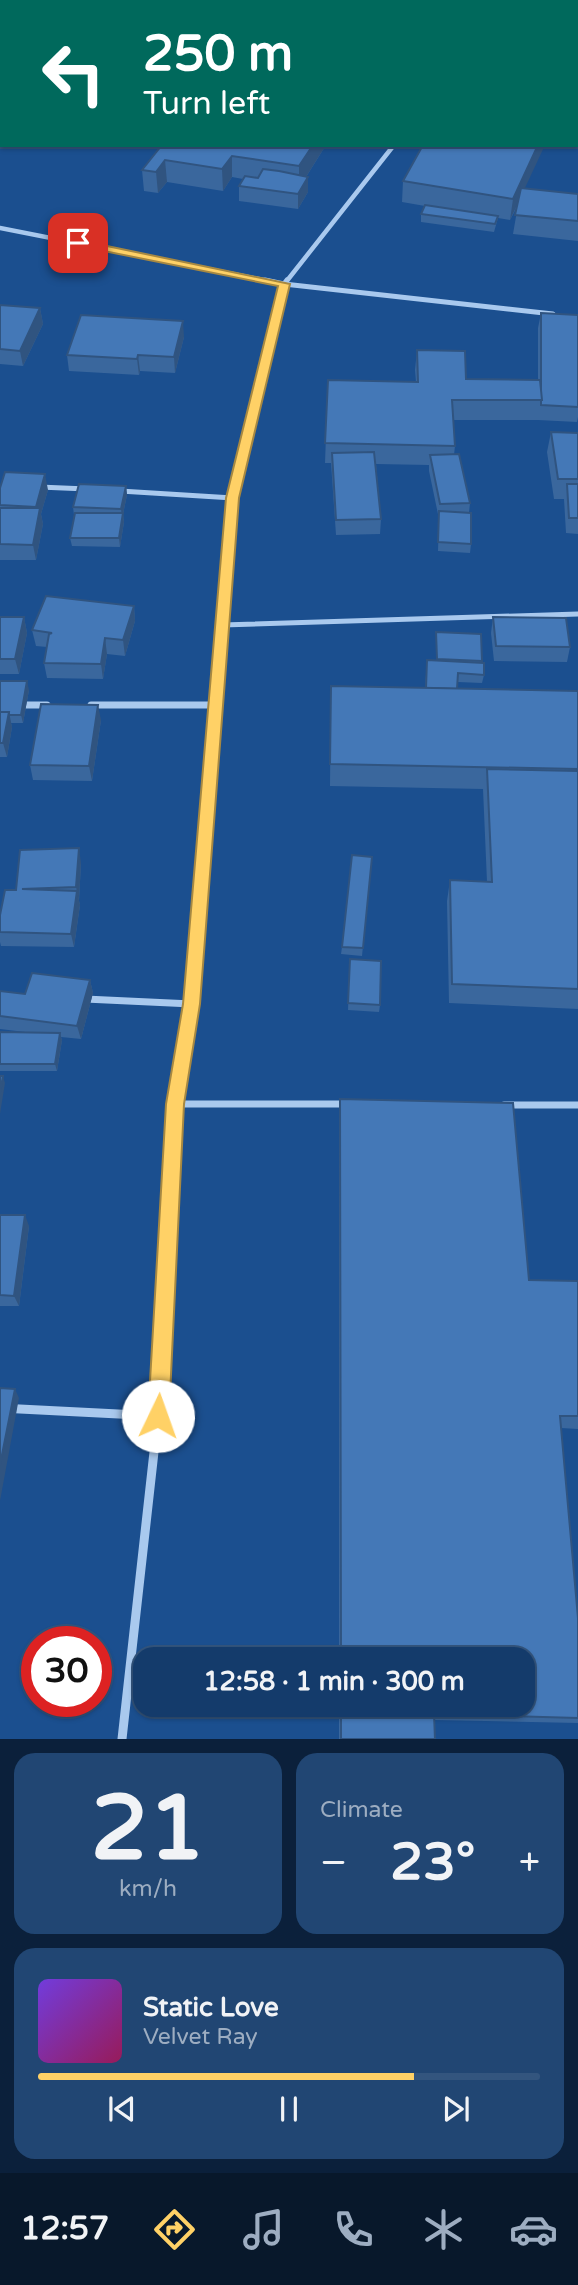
<!DOCTYPE html>
<html lang="en">
<head>
<meta charset="utf-8">
<style>
	body { margin:0; font-family:"Varela Round",sans-serif; background:#214673; color:#f1f3f6; height:100vh; display:flex; flex-direction:column; font-size:26px; white-space:nowrap }
	* { box-sizing:border-box; margin:0 }
	p { font-size:23px; color:#9dadc1 }
	.icon { flex:none; width:38px; height:38px; fill:none; stroke:currentColor; stroke-width:2; stroke-linecap:round; stroke-linejoin:round }
	.map { position:relative; height:1739px; overflow:hidden }
	.drawer { display:flex; flex-direction:column; gap:14px; padding:14px; background:#0b203b; flex:1 }
	.drawer>* { flex:none }
	.banner { position:absolute; left:0px; top:0px; width:579px; height:147px; box-shadow:0 2px 5px #0004,0 0 0 2px #33557e; background:#00695c; color:#fff; overflow:hidden }
	.speed { position:absolute; left:21px; top:1626px; display:flex; gap:14px; font-size:35px; font-weight:700; text-align:center }
	.speed>* { display:grid; place-content:center; width:91px; height:91px; border-radius:50%; background:#143b6b; box-shadow:0 2px 5px #0004,0 0 0 2px #33557e; line-height:1 }
	.speed .limit { border:10px solid #d22; background:#fff; color:#111 }
	.pin { position:absolute; display:grid; place-items:center; width:60px; height:60px; color:#fff; margin:-30px; border-radius:14px; box-shadow:0 4px 10px #0006 }
	.me { position:absolute; width:77px; margin:-38px; rotate:3deg; stroke-linejoin:round; filter:drop-shadow(0 0 5px #0008) }
	.turn { display:flex; align-items:center; gap:24px; height:147px; padding:0 28px; font-size:32px }
	.turn .icon { width:91px; height:91px; stroke-width:2.5 }
	.turn b { display:block; font-size:49px; line-height:60px }
	.big { font-size:52px; font-weight:700; line-height:1.1 }
	.drawer .tile { flex:1; display:flex; flex-direction:column; justify-content:center; gap:10px; min-width:0; padding:0 24px; border-radius:21px; background:#214673 }
	.drawer .dial { align-items:center; gap:0 }
	.dial b { font-size:91px; line-height:1 }
	.song { display:flex; align-items:center; gap:21px }
	.cover { width:84px; height:84px; border-radius:10px; background:linear-gradient(135deg,hsl(260 70% 55%),hsl(330 70% 35%)) }
	.played { height:7px; border-radius:4px; background:linear-gradient(90deg,#ffd166 75%,#33557e 75%) }
	.keys { display:flex; justify-content:space-around; direction:ltr }
	.heat { display:flex; justify-content:space-between; align-items:center; font-size:38px; direction:ltr }
	.drawer .tiles { flex:1; display:grid; gap:14px; grid-template-columns:1fr 1fr }
	.tile:last-child { grid-column:span 2 }
	.trip { position:absolute; left:133px; top:1647px; width:402px; height:70px; border-radius:21px; background:#143b6b; box-shadow:0 2px 5px #0004,0 0 0 2px #33557e; font-weight:700; line-height:70px; text-align:center }
	.menu { display:flex; height:112px; justify-content:space-around; align-items:center; background:#08182b; color:#9dadc1 }
	.menu .icon { width:49px; height:49px }
	.menu .on { color:#ffd166 }
	.menu b { font-size:32px; color:#f1f3f6 }
	.map>svg:first-child { display:block }
	.lines { fill:none; stroke-linecap:round; stroke-linejoin:round }
	.minor-far3 { stroke:#a9c9ee; stroke-width:4.5 }
	.minor-far2 { stroke:#a9c9ee; stroke-width:5 }
	.minor-far1 { stroke:#a9c9ee; stroke-width:7 }
	.minor { stroke:#a9c9ee; stroke-width:9 }
	.wall { fill:#3a679d }
	.shaded-wall { fill:#305480 }
	.building { fill:#4478b7; stroke:#305480; stroke-width:2 }
	.route { fill:#ffd166; stroke:#a68842; stroke-width:2 }
</style>
</head>
<body>
<div class="map">
<svg width="578" height="1739" viewBox="0 0 578 1739">
	<rect width="100%" height="100%" fill="#1b4f8f"/>
	<g class="lines">
		<g class="minor-far3">
			<path d="M0,228L274,282"/>
			<path d="M286,282L394,145"/>
		</g>
		<g class="minor-far2">
			<path d="M287,280L284,284L553,314"/>
			<path d="M39,487L87,489"/>
			<path d="M120,491L233,498"/>
			<path d="M222,625L578,614"/>
			<path d="M221,647L233,498L284,284L265,280"/>
		</g>
		<g class="minor-far1">
			<path d="M0,705H47"/>
			<path d="M91,705H216"/>
			<path d="M85,999L192,1004"/>
			<path d="M175,1104H349"/>
			<path d="M504,1105H578"/>
			<path d="M174,1122L192,1004L221,646"/>
		</g>
		<g class="minor">
			<path d="M0,1408L158,1416L122,1739"/>
			<path d="M158,1416L174,1121"/>
		</g>
	</g>
	<g class="wall">
		<path d="M162,145H326L306,177L308,192L298,209L239,201V186L243,179L232,177L223,191L167,182L158,193L144,191L142,170Z"/>
		<path d="M403,181L525,189L578,194V241L513,234L518,205L510,220L498,218L494,232L421,222V214L425,206L402,202Z"/>
		<path d="M0,305L40,308L43,324L23,366L0,364Z"/>
		<path d="M541,313L578,315V417L577,422L538,420H453L455,446L454,455L470,503L469,513L471,544L470,553L438,551L439,519L429,471V465L376,464L381,519L380,534L336,535L331,463H325L328,380L416,382L415,370L417,350L466,379L538,380V328Z"/>
		<path d="M184,337L175,373L140,371L139,375L69,371L67,355Z"/>
		<path d="M551,432L578,433V534L566,533L564,499H554L547,452Z"/>
		<path d="M126,486L127,495L123,514L124,522L120,547L72,546L70,538L74,515L73,507Z"/>
		<path d="M0,488L48,490L41,514L43,524L36,560H0Z"/>
		<path d="M134,606L135,621L125,656L107,654L103,679L47,678L44,663L47,647L36,646L32,630Z"/>
		<path d="M0,617H24L27,633L19,674H0Z"/>
		<path d="M493,617L570,647L567,662L494,661L491,633Z"/>
		<path d="M436,632L482,661L484,675L482,683L458,682L457,689L578,691V1009L449,1003L447,901L450,880L487,882L483,789L330,786L331,686L425,688L427,660H436Z"/>
		<path d="M0,681L29,690L23,723H11L12,727L7,757H0Z"/>
		<path d="M101,720L92,781L33,780L30,765Z"/>
		<path d="M372,857L362,956L341,954L342,947Z"/>
		<path d="M81,863L79,901L80,905L74,947L1,946L0,942V915L16,890Z"/>
		<path d="M350,959L380,1005L379,1012L348,1010Z"/>
		<path d="M90,980L93,993L81,1039L61,1037L62,1040L57,1071H0V1032H25L0,1029V991L25,994Z"/>
		<path d="M340,1099L529,1280L578,1281V1429L561,1428L578,1618V1723L434,1720L435,1739H339V1704H523V1659H339V1117Z"/>
		<path d="M0,1215L29,1226L19,1306H0Z"/>
	</g>
	<g class="shaded-wall">
		<path d="M313,145H326L299,188V166Z"/>
		<path d="M538,145H545L510,220L513,199Z"/>
		<path d="M232,156V177L223,191L222,169Z"/>
		<path d="M165,160L167,182L158,193L156,172Z"/>
		<path d="M308,177V192L298,209V194Z"/>
		<path d="M40,308L43,324L23,366L20,351Z"/>
		<path d="M183,321L184,337L175,373L174,357Z"/>
		<path d="M138,355L140,371L139,375L137,359Z"/>
		<path d="M45,474L48,490L41,514L43,524L36,560L33,545L38,518L36,507Z"/>
		<path d="M126,486L127,495L123,514L124,522L120,547L119,538L122,518L121,509Z"/>
		<path d="M134,606L135,621L125,656L123,640Z"/>
		<path d="M24,617L27,633L19,674L15,659Z"/>
		<path d="M105,638L107,654L103,679L101,664Z"/>
		<path d="M27,681L29,690L23,723L21,715Z"/>
		<path d="M98,705L101,720L92,781L89,766Z"/>
		<path d="M9,712L12,727L7,757L3,743Z"/>
		<path d="M79,848L81,863L79,901L76,887Z"/>
		<path d="M77,891L80,905L74,947L71,934Z"/>
		<path d="M90,980L93,993L81,1039L77,1026Z"/>
		<path d="M60,1033L62,1040L57,1071L55,1064Z"/>
		<path d="M3,1076L5,1083L0,1114V1092Z"/>
		<path d="M25,1215L29,1226L19,1306L14,1296Z"/>
		<path d="M15,1389L19,1398L0,1501V1465Z"/>
	</g>
	<g class="building">
		<path d="M162,145H313L299,166L232,156L222,169L165,160L156,172L142,170Z"/>
		<path d="M423,145H538L513,199L403,181Z"/>
		<path d="M263,169L279,171L308,177L298,194L239,186L245,176L258,178Z"/>
		<path d="M521,188L578,194V221L515,215Z"/>
		<path d="M425,205L498,216L495,224L421,214Z"/>
		<path d="M0,305L40,308L20,351L0,349Z"/>
		<path d="M541,313L578,315V407L541,405Z"/>
		<path d="M81,315L183,321L174,357L138,355L137,359L67,355Z"/>
		<path d="M417,350L465,351L466,379L540,380L542,400H452L455,446L325,443L328,380L418,382Z"/>
		<path d="M551,432L578,433V479H558Z"/>
		<path d="M374,452L381,519L336,520L332,453Z"/>
		<path d="M459,454L470,503L440,504L430,455Z"/>
		<path d="M5,472L45,474L36,507L0,505V488Z"/>
		<path d="M79,484L126,486L121,509L73,507Z"/>
		<path d="M567,484H578V518H569Z"/>
		<path d="M0,508H40L33,545L0,544Z"/>
		<path d="M439,511L471,513V544L438,542Z"/>
		<path d="M75,513H123L119,538H70Z"/>
		<path d="M46,596L134,606L123,640L105,638L101,664L44,663L49,634L52,633L32,630Z"/>
		<path d="M0,617H24L15,659H0Z"/>
		<path d="M493,617L566,618L570,647L496,646Z"/>
		<path d="M436,632L481,634L482,661L437,659Z"/>
		<path d="M427,660L484,663V675L458,673L457,689L426,688Z"/>
		<path d="M0,681H27L21,715H9V712H0Z"/>
		<path d="M331,686L578,691V769L330,764Z"/>
		<path d="M41,704L98,705L89,766L30,765Z"/>
		<path d="M0,712H9L3,743H0Z"/>
		<path d="M487,769L578,771V989L452,984L450,880L492,882Z"/>
		<path d="M79,848L76,887L22,889L77,891L71,934L0,932V915L5,890H16L20,850Z"/>
		<path d="M352,855L372,857L363,948L342,947Z"/>
		<path d="M350,959L381,961L380,1005L348,1003Z"/>
		<path d="M32,973L90,980L77,1026L0,1016V991L25,994Z"/>
		<path d="M0,1032L60,1033L55,1064H0Z"/>
		<path d="M0,1076H3L0,1092Z"/>
		<path d="M340,1099L513,1103L529,1280L578,1281V1416H560L578,1618V1718L434,1714L435,1739H341V1704H523V1659H341Z"/>
		<path d="M0,1215H25L14,1296L0,1295Z"/>
		<path d="M0,1388L15,1389L0,1465Z"/>
	</g>
	<path class="route" d="M78,240L290,284L239,498L200,1004L184,1104L169,1416L166,1423L158,1426L151,1423L148,1416L166,1104L183,1004L226,498L278,286L74,245V241Z"/>
</svg>
<div class="speed"><div class="limit">30</div></div>
<div class="pin" style="left:78px;top:243px;background:#d93025"><svg class="icon" aria-label="arrive" viewBox="0 0 24 24"><path d="M6 21V4h12l-3 4 3 4H6"/></svg></div>
<svg class="me" style="left:158px;top:1416px" viewBox="-20 -20 40 40"><circle r="19" fill="#fff"/><path d="M0-13L10 11 0 6-10 11z" fill="#ffd166"/></svg>
<div class="trip">12:58 · 1 min · 300 m</div>
<div class="banner">
<div class="turn"><svg class="icon" aria-label="left" viewBox="0 0 24 24"><path d="M17 20v-9H6M10 6l-5 5 5 5"/></svg><div><b>250 m</b>Turn left</div></div>
</div>
</div>
<section class="drawer">
<div class="tiles">
<div class="tile dial"><b>21</b><p>km/h</p></div>
<div class="tile"><p>Climate</p>
<div class="heat"><a>−</a><b class="big">23°</b><a>+</a></div>
</div>
<div class="tile">
<div class="song"><i class="cover"></i><div><b>Static Love</b><p>Velvet Ray</p></div></div>
<div class="played"></div>
<div class="keys"><svg class="icon" aria-label="previous" viewBox="0 0 24 24"><path d="M18 5L8 12l10 7zM5 5v14"/></svg><svg class="icon" aria-label="pause" viewBox="0 0 24 24"><path d="M8 5v14M16 5v14"/></svg><svg class="icon" aria-label="next" viewBox="0 0 24 24"><path d="M6 5l10 7-10 7zM19 5v14"/></svg></div>
</div>
</div>
</section>
<nav class="menu">
<b>12:57</b>
<svg class="icon on" aria-label="directions" viewBox="0 0 24 24"><path d="M12 3l9 9-9 9-9-9zM9 14v-3h6M13 9l2 2-2 2"/></svg>
<svg class="icon" aria-label="music" viewBox="0 0 24 24"><path d="M9 18V5l10-2v13"/><circle cx="6" cy="18" r="3"/><circle cx="16" cy="16" r="3"/></svg>
<svg class="icon" aria-label="phone" viewBox="0 0 24 24"><path d="M5 4h4l2 5-3 2q2 4 5 5l2-3 5 2v4C11 20 4 13 5 4z"/></svg>
<svg class="icon" aria-label="climate" viewBox="0 0 24 24"><path d="M12 3v18M4 7l16 10M4 17L20 7"/></svg>
<svg class="icon" aria-label="car" viewBox="0 0 24 24"><path d="M5 17H2v-5l4-1 3-4h7l3 4 3 1v5h-3M9 17h6M6 11h13"/><circle cx="7" cy="17" r="2"/><circle cx="17" cy="17" r="2"/></svg>
</nav>
</body>
</html>
